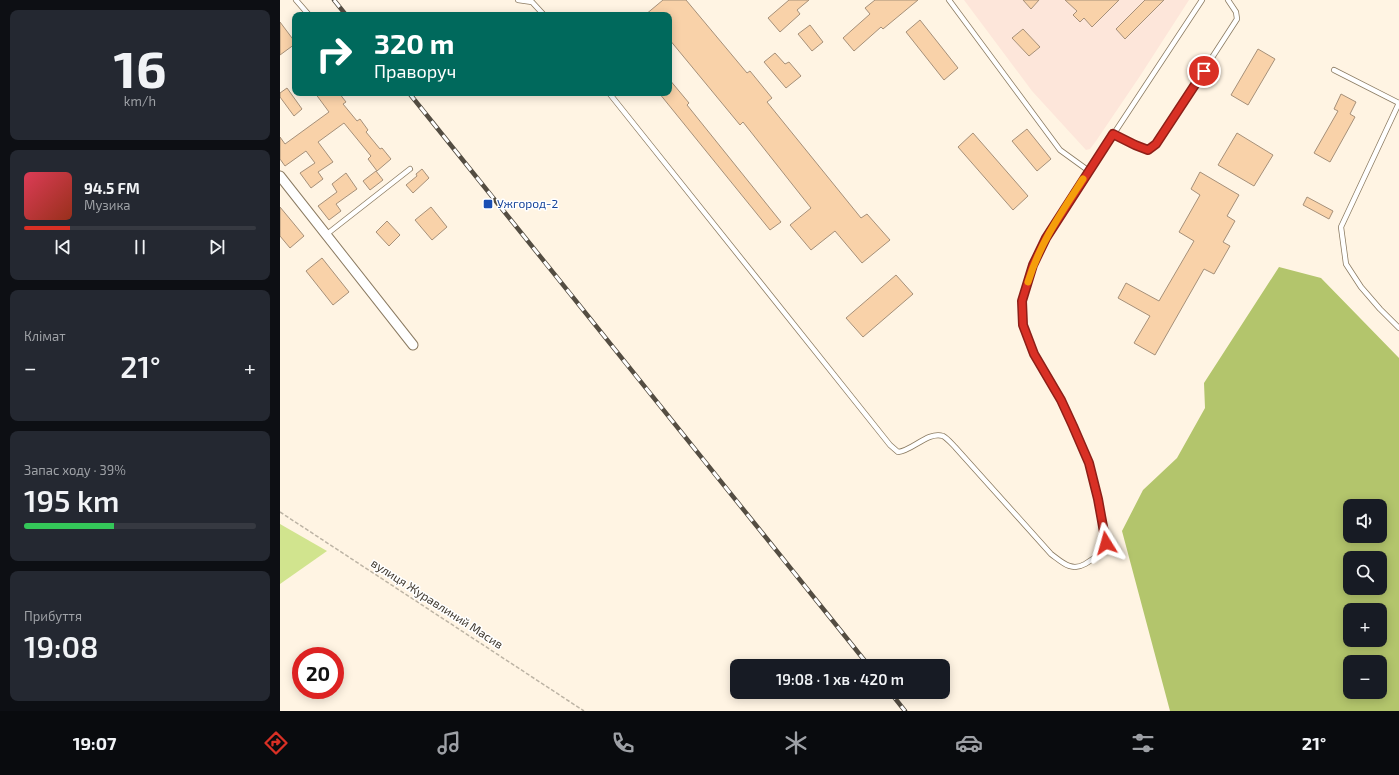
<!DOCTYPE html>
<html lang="uk">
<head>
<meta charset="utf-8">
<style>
	body { margin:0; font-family:"Exo 2",sans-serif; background:#242831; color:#f1f3f6; height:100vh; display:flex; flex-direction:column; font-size:15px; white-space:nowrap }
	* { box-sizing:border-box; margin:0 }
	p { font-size:13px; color:#9ea1a6 }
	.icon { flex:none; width:22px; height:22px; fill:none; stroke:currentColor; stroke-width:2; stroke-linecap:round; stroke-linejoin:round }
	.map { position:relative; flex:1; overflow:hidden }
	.side { display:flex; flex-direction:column; gap:10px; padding:10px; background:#0d0f14; width:280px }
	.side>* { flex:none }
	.hud { position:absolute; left:12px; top:12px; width:380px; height:84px; border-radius:8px; box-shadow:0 2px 10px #0003; background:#00695c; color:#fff; overflow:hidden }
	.buttons { position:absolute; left:1063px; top:499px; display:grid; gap:8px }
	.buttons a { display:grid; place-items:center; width:44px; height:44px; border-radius:8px; background:#171b24; box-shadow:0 2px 10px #0003; font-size:20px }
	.speed { position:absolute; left:12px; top:647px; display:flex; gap:8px; font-size:20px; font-weight:700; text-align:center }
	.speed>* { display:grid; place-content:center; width:52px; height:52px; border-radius:50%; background:#171b24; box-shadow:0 2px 10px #0003; line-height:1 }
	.speed .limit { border:6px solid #d22; background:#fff; color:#111 }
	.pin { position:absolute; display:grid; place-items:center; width:34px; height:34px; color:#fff; margin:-17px; border:2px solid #fff; border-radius:50%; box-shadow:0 1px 4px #0007 }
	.me { position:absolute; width:44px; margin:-22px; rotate:352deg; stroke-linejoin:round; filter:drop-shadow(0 0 3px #0008) }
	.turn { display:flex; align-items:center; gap:14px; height:84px; padding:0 16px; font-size:18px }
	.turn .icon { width:52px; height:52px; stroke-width:2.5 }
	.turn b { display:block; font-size:28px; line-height:34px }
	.big { font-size:30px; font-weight:600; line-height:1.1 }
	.side .widget { flex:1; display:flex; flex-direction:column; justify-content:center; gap:6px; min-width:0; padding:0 14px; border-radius:8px; background:#242831 }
	.side .dial { align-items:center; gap:0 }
	.dial b { font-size:52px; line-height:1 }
	.song { display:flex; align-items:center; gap:12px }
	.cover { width:48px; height:48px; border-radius:6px; background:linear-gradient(135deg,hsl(350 70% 55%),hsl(10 70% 35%)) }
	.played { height:4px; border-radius:2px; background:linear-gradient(90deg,#d93025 20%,#363941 20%) }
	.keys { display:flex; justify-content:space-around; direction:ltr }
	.heat { display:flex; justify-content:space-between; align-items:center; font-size:22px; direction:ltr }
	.charge { height:6px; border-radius:3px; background:linear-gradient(90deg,#34c759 39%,#363941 0) }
	.trip { position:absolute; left:450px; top:659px; width:220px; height:40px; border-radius:8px; background:#171b24; box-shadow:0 2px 10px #0003; font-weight:600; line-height:40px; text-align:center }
	.tabs { display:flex; height:64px; justify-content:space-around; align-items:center; background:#090b0e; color:#9ea1a6 }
	.tabs .icon { width:28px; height:28px }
	.tabs .selected { color:#d93025 }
	.tabs b { font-size:18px; color:#f1f3f6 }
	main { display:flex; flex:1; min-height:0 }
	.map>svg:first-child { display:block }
	.industrial { fill:#fde6da }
	.green { fill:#d1e48e }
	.forest { fill:#b3c56c; fill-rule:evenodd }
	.building { fill:#f9d2a9; stroke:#a69079 }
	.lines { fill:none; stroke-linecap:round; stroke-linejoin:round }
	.service-casing { stroke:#8b7b62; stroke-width:6 }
	.minor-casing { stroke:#8b7b62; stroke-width:11 }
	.path { stroke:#bdb4a5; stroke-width:1.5; stroke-dasharray:4 2; stroke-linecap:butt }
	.service { stroke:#fff; stroke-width:4.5 }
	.minor { stroke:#fff; stroke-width:9 }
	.rail-casing { stroke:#544d42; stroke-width:4.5 }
	.rail { stroke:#fff; stroke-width:3; stroke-dasharray:9; stroke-linecap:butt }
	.route-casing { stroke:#8d1f18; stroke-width:10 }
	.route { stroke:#d93025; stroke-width:7 }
	.slow { stroke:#f59e0b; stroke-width:7 }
	.transit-dot { fill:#1a4fb4; stroke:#fff; stroke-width:1.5 }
	.labels { text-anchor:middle; stroke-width:3; stroke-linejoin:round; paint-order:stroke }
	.transit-label { font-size:12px; fill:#164399; stroke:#fff; text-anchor:start }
	.street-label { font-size:12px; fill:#3f382e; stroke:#fff }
</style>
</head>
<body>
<main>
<section class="side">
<div class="widget dial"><b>16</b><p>km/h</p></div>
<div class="widget">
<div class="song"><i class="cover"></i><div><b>94.5 FM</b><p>Музика</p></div></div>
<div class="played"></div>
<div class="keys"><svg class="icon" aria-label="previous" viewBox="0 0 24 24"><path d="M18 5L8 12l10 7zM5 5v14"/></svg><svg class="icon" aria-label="pause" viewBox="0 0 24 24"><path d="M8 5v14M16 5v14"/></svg><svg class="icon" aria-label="next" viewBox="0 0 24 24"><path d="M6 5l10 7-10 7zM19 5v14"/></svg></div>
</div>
<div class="widget"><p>Клімат</p>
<div class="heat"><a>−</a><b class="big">21°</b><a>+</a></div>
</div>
<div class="widget"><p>Запас ходу · 39%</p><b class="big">195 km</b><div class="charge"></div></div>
<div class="widget"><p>Прибуття</p><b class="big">19:08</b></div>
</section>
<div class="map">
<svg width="1119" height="711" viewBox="0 0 1119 711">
	<rect width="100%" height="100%" fill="#fff4e3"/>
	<path class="industrial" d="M684,0H909L860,76L816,141L810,149L806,150L752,91Z"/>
	<path class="green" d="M0,524L47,551L0,584Z"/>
	<path class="forest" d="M999,267L1041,278L1119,358V711H890L842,531L863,490L897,458L925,408L924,383ZM1070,506H1100V536H1070ZM1070,558H1100V588H1070ZM1070,610H1100V640H1070ZM1070,662H1100V692H1070Z"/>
	<g class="building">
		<path d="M383,0H406L467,73L470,71L492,98L487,102L581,218L587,214L610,240L582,263L555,231L531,250L510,225L531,208L463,122L460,125L389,39V15H365Z"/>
		<path d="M509,0H529L517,10L520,14L500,32L488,18Z"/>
		<path d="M595,0H638L603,29L601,27L574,51L563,38L590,14L585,8Z"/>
		<path d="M743,0H759L751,9Z"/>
		<path d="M785,0H839L812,27L804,18L800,22L793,15L797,11Z"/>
		<path d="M865,0H884L845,39L836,29Z"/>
		<path d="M640,20L678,68L664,80L626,32Z"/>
		<path d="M0,22L15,42V44L0,55Z"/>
		<path d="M530,25L543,42L532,51L518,34Z"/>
		<path d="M743,29L760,47L749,56L732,38Z"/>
		<path d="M978,49L995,59L968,105L951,95Z"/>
		<path d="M495,53L505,64L509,62L521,76L506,88L484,62Z"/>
		<path d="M389,79L409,103L407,105L501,222L490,230L379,93H389Z"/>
		<path d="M7,88L22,109L14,116L0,97V93Z"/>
		<path d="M35,93H59L66,102L63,104L77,121L80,119L88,130L86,132L100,149L102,148L111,159L97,171L88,159L91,156L64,123L38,142L53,162L38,172L43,179L31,188L20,173L35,163L26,151L5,166L0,159V137L5,144L49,112Z"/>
		<path d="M1061,94L1076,102L1070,114L1075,117L1050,162L1034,153L1058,111L1054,109Z"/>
		<path d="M747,129L771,159L757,171L732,141Z"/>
		<path d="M693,133L748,196L733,210L678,147Z"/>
		<path d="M957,133L993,155L974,186L938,165Z"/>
		<path d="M142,169L149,178L133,193L126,185L137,176L136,174Z"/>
		<path d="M96,171L103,180L90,190L83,181Z"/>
		<path d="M920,172L959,195L947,216L955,221L943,242L950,246L934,274L924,269L875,355L854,343L870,316L838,298L846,283L879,301L914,241L899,232L920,195L911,189Z"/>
		<path d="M66,173L77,189L56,204L61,211L49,220L38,206L57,192L52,184Z"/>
		<path d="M1027,197L1053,211L1049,219L1023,205Z"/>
		<path d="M0,207L24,236L10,248L0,236Z"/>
		<path d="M151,207L167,227L152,240L135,220Z"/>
		<path d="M107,221L120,235L109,246L96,232Z"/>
		<path d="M42,258L69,292L53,305L26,271Z"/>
		<path d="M616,275L633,294L583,337L566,318Z"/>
	</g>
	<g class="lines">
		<g class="service-casing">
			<g id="service">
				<path d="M16,0L29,15"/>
				<path d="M238,0L252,2L264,15"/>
				<path d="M669,0L780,150L809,171"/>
				<path d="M1054,70L1119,103"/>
				<path d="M329,93L610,445L618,452C632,451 648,431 663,436C667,438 672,444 675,447L771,554C782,562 791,572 805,564C813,559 824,553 826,543C827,533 822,517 820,507C811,464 795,428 775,389C764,368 747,348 743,324C738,294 753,264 765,238L922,0"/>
				<path d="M1119,103L1061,227L1066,264L1081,287L1100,309L1119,328"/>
				<path d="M833,134L855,145L868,150L876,144L957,19L956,12L948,0"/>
				<path d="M47,234L130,169"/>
			</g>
		</g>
		<g class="minor-casing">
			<path id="minor" d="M0,176L133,345"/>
		</g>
		<path class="path" d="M0,512L304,711"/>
		<use href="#service" class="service"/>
		<use href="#minor" class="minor"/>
		<g class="rail-casing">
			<g id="rail">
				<path d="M54,0L66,15"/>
				<path d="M129,93L589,666"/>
				<path d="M610,692L625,711"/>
			</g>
		</g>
		<use href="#rail" class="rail"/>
	</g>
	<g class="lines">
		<g class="route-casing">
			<path id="route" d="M826,543L818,499L809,463L793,426L781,400L754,354L743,325L742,301L753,265L766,238L833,134L855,145L868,150L876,144L924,71"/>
		</g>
		<use href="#route" class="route"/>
		<path class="slow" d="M748,282C760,243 781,213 803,179"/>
	</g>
	<rect class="transit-dot" x="203" y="199" width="10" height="10" rx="2"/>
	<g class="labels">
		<g class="transit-label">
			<text x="217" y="208">Ужгород-2</text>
		</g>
		<g class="street-label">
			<text transform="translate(157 604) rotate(33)" y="4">вулиця Журавлиний Масив</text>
		</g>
	</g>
</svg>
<div class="buttons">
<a><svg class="icon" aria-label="sound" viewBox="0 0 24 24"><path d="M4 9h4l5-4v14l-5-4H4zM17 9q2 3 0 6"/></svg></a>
<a><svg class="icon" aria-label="search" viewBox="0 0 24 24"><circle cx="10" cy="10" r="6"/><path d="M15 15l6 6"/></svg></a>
<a>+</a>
<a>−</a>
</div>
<div class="speed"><div class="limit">20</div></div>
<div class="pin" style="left:924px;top:71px;background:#d93025"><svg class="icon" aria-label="arrive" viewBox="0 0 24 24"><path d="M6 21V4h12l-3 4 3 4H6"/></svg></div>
<svg class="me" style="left:826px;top:543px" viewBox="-20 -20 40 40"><path d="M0-17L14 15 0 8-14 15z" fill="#d93025" stroke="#fff" stroke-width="4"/></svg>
<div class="trip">19:08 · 1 хв · 420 m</div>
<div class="hud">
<div class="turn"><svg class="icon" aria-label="right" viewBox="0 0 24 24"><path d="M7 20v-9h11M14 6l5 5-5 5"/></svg><div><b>320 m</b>Праворуч</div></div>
</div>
</div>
</main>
<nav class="tabs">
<b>19:07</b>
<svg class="icon selected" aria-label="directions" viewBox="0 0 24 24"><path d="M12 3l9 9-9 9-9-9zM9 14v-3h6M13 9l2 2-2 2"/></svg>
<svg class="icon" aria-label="music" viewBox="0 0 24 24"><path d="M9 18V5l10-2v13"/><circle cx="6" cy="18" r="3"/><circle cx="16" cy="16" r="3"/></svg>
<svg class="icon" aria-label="phone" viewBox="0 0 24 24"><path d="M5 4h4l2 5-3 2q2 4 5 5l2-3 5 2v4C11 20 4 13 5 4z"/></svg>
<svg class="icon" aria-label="climate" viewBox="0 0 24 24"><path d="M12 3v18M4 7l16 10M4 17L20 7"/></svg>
<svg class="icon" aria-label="car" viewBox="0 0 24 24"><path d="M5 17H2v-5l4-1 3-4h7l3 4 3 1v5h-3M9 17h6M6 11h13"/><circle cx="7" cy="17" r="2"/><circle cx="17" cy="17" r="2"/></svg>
<svg class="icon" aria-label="filters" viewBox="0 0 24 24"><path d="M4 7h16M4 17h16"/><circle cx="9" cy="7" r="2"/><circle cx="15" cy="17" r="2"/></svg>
<b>21°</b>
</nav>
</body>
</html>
